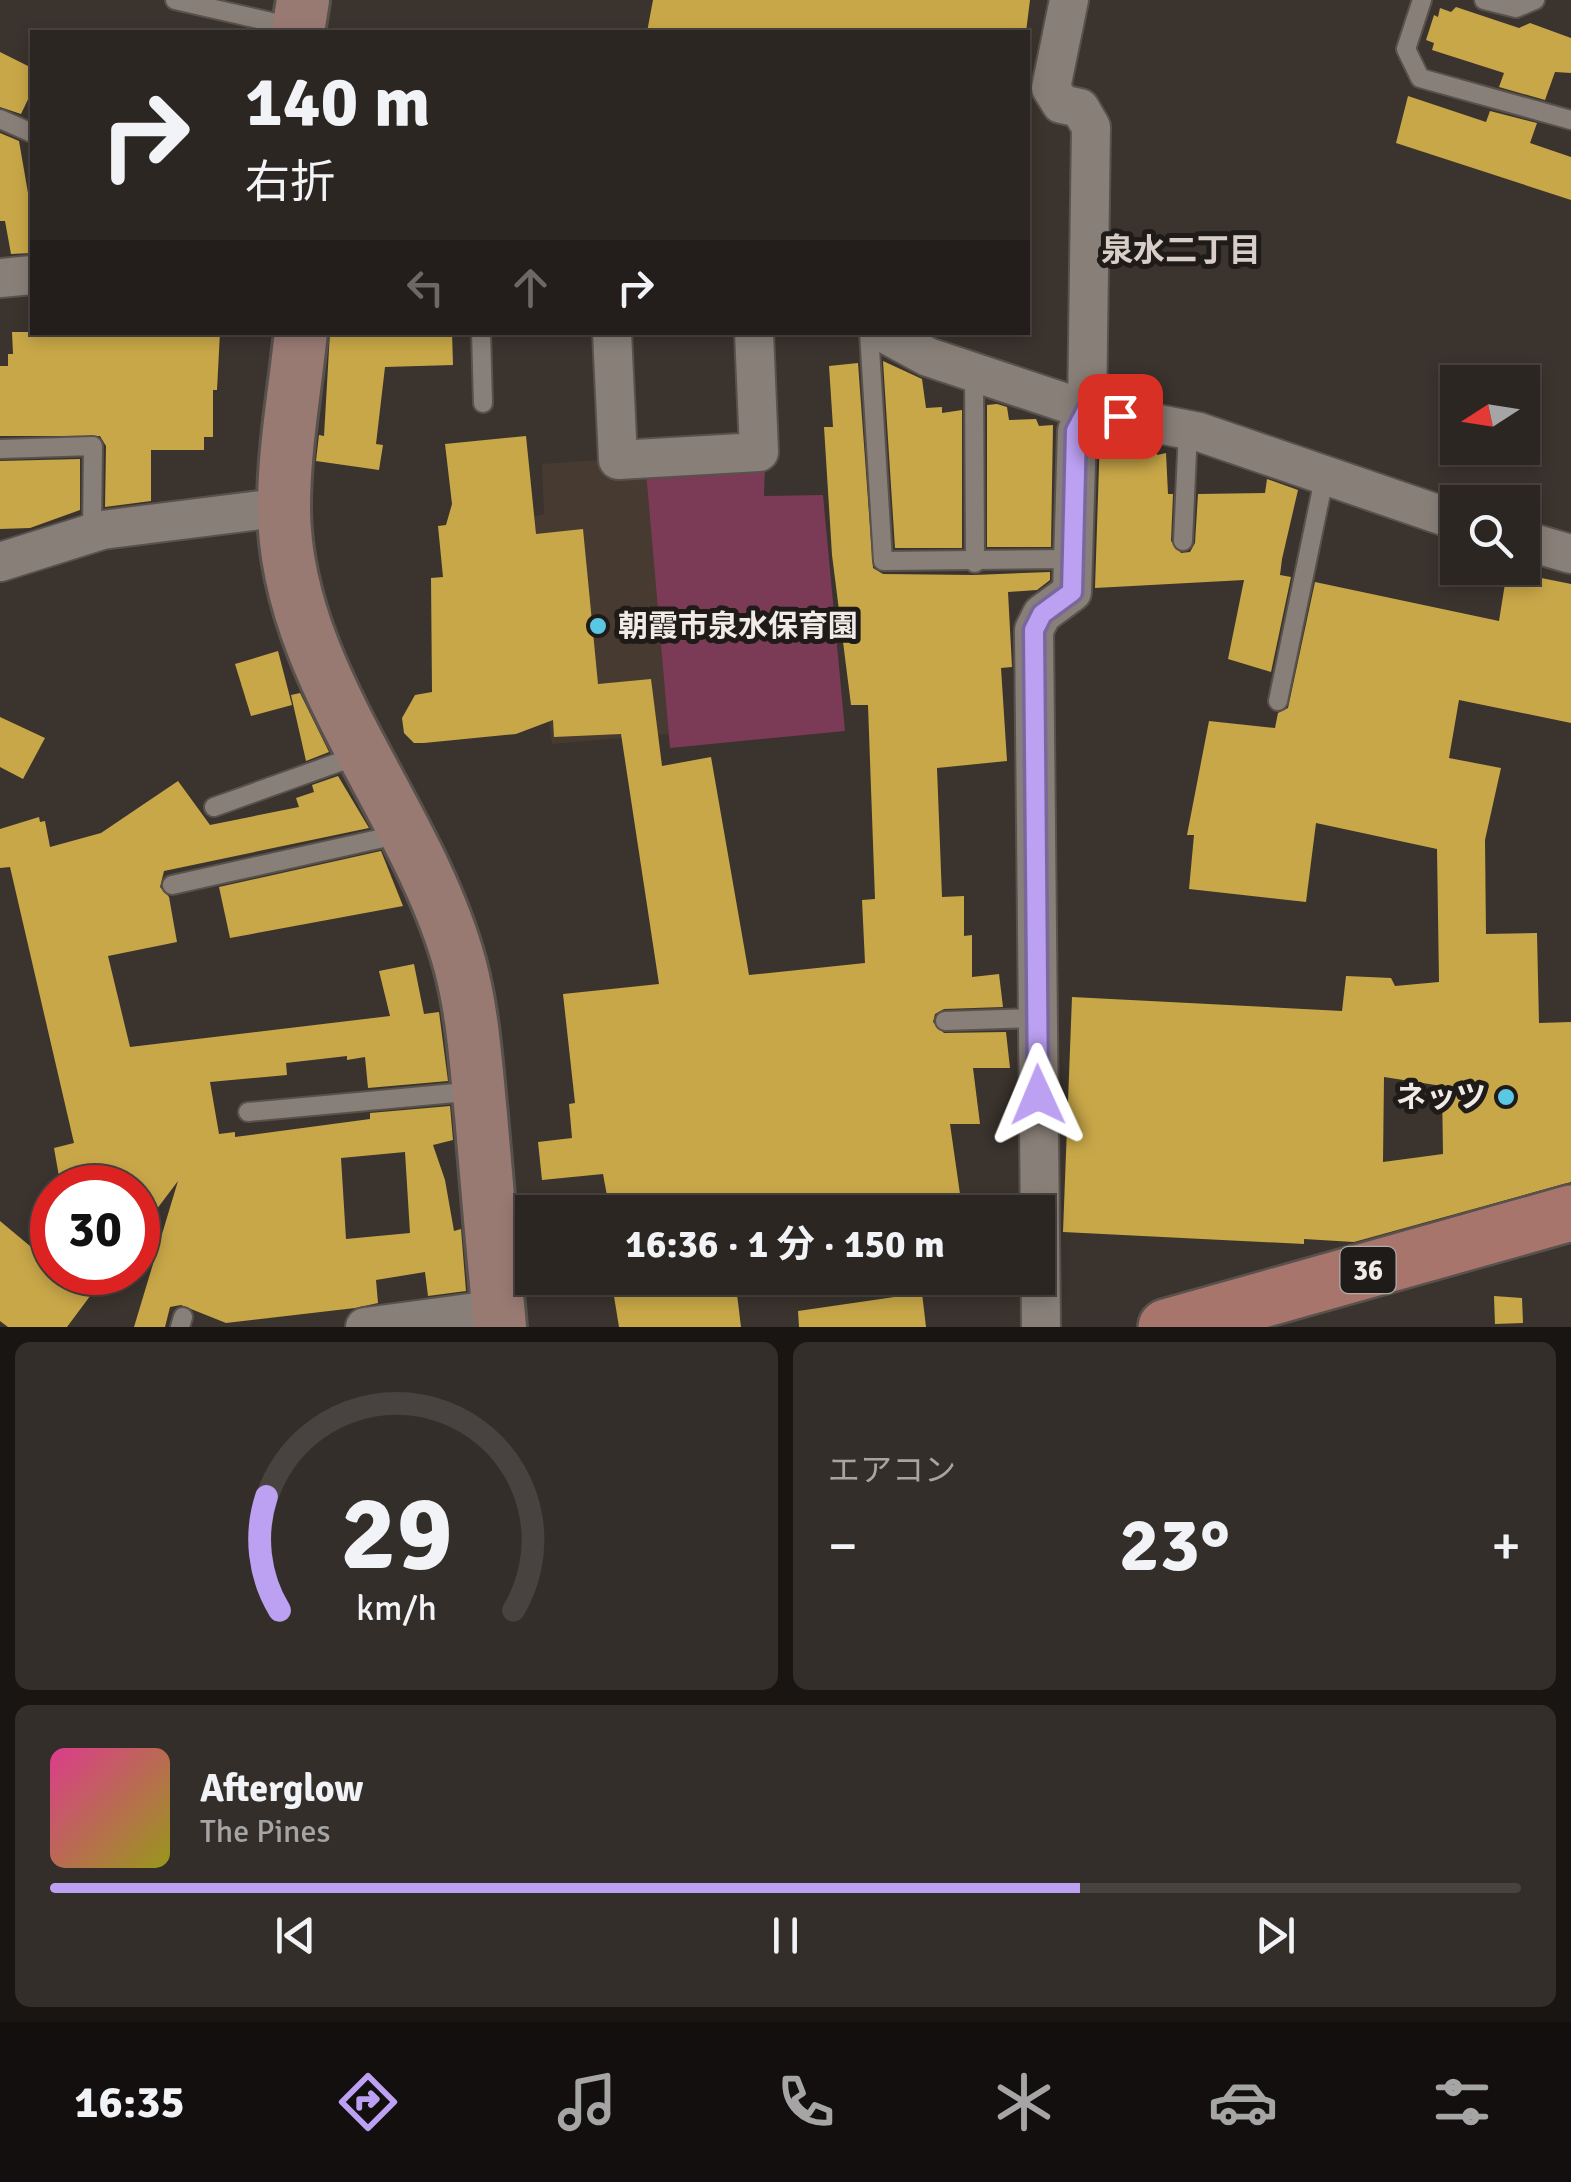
<!DOCTYPE html>
<html lang="ja">
<head>
<meta charset="utf-8">
<style>
	body { margin:0; font-family:Signika,"Noto Sans JP",sans-serif; background:#342e2a; color:#f1f3f6; height:100vh; display:flex; flex-direction:column; font-size:38px; white-space:nowrap }
	* { box-sizing:border-box; margin:0 }
	p { font-size:32px; color:#a6a5a5 }
	.icon { flex:none; width:55px; height:55px; fill:none; stroke:currentColor; stroke-width:2; stroke-linecap:round; stroke-linejoin:round }
	.map { position:relative; height:1327px; overflow:hidden }
	.side { display:flex; flex-direction:column; gap:15px; padding:15px; background:#181513; flex:1 }
	.side>* { flex:none }
	.hud { position:absolute; left:30px; top:30px; width:1000px; height:305px; border-radius:0px; box-shadow:0 5px 15px #0003,0 0 0 2px #484340; background:#2c2622; color:#f1f3f6; overflow:hidden }
	.needle { width:65px; rotate:258deg }
	.fabs { position:absolute; left:1440px; top:365px; display:grid; gap:20px }
	.fabs a { display:grid; place-items:center; width:100px; height:100px; border-radius:0px; background:#2c2622; box-shadow:0 5px 15px #0003,0 0 0 2px #484340; font-size:50px }
	.speed { position:absolute; left:30px; top:1165px; display:flex; gap:20px; font-size:50px; font-weight:700; text-align:center }
	.speed>* { display:grid; place-content:center; width:130px; height:130px; border-radius:50%; background:#2c2622; box-shadow:0 5px 15px #0003,0 0 0 2px #484340; line-height:1 }
	.speed .limit { border:15px solid #d22; background:#fff; color:#111 }
	.pin { position:absolute; display:grid; place-items:center; width:85px; height:85px; color:#fff; margin:-42px; border-radius:20px; box-shadow:0 5px 15px #0006 }
	.me { position:absolute; width:110px; margin:-55px; rotate:359deg; stroke-linejoin:round; filter:drop-shadow(0 0 8px #0008) }
	.turn { display:flex; align-items:center; gap:35px; height:210px; padding:0 50px; font-size:45px }
	.turn .icon { width:130px; height:130px; stroke-width:2.5 }
	.turn b { display:block; font-size:70px; line-height:85px }
	.lanes { display:flex; align-items:center; height:95px; padding:0 50px; background:#0003; justify-content:center; gap:50px; direction:ltr }
	.lanes .off { opacity:.35 }
	.big { font-size:75px; font-weight:700; line-height:1.1 }
	.side .tile { flex:1; display:flex; flex-direction:column; justify-content:center; gap:15px; min-width:0; padding:0 35px; border-radius:15px; background:#342e2a }
	.side .dial { align-items:center; gap:0 }
	.dial svg { height:260px; overflow:visible; fill:none; stroke:#484340; stroke-width:7; stroke-linecap:round; text-anchor:middle }
	.dial text { fill:#f1f3f6; stroke:none }
	.song { display:flex; align-items:center; gap:30px }
	.cover { width:120px; height:120px; border-radius:15px; background:linear-gradient(135deg,hsl(330 70% 55%),hsl(60 70% 35%)) }
	.played { height:10px; border-radius:5px; background:linear-gradient(90deg,#bca0f2 70%,#484340 70%) }
	.keys { display:flex; justify-content:space-around; direction:ltr }
	.heat { display:flex; justify-content:space-between; align-items:center; font-size:55px; direction:ltr }
	.side .tiles { flex:1; display:grid; gap:15px; grid-template-columns:1fr 1fr }
	.tile:last-child { grid-column:span 2 }
	.trip { position:absolute; left:515px; top:1195px; width:540px; height:100px; border-radius:0px; background:#2c2622; box-shadow:0 5px 15px #0003,0 0 0 2px #484340; font-weight:700; line-height:100px; text-align:center }
	.dock { display:flex; height:160px; justify-content:space-around; align-items:center; background:#120f0e; color:#a6a5a5 }
	.dock .icon { width:70px; height:70px }
	.dock .current { color:#bca0f2 }
	.dock b { font-size:45px; color:#f1f3f6 }
	.map>svg:first-child { display:block }
	.built { fill:#473b31 }
	.green { fill:#7b3b56 }
	.building { fill:#c8a748; fill-rule:evenodd }
	.lines { fill:none; stroke-linecap:round; stroke-linejoin:round }
	.lane-casing { stroke:#58514c; stroke-width:22 }
	.street-casing { stroke:#58514c; stroke-width:42 }
	.secondary-casing { stroke:#58514c; stroke-width:58 }
	.primary-casing { stroke:#58514c; stroke-width:60 }
	.lane { stroke:#887f78; stroke-width:18 }
	.street { stroke:#887f78; stroke-width:38 }
	.secondary { stroke:#987a73; stroke-width:52 }
	.primary { stroke:#a8756d; stroke-width:55 }
	.route-casing { stroke:#7a689d; stroke-width:25 }
	.route { stroke:#bca0f2; stroke-width:18 }
	.poi-dot { fill:#5ac8e5; stroke:#1f1b19; stroke-width:4 }
	.labels { text-anchor:middle; stroke-width:10; stroke-linejoin:round; paint-order:stroke }
	.shield { fill:#1f1b19; stroke:#b1ada9; stroke-width:2.5 }
	.shield-label { font-size:28px; font-weight:bold; fill:#f0ebe7 }
	.poi-label { font-size:30px; font-weight:bold; fill:#f0ebe7; stroke:#1f1b19; text-anchor:start }
	.neighbourhood-label { font-size:32px; font-weight:bold; fill:#d8cec7; stroke:#1f1b19 }
</style>
</head>
<body>
<div class="map">
<svg width="1571" height="1327" viewBox="0 0 1571 1327">
	<rect width="100%" height="100%" fill="#3b332d"/>
	<path class="built" d="M600,460L601,474L646,472L669,734L552,744L524,519L544,514L542,464Z"/>
	<path class="green" d="M765,464L764,496L823,495L845,731L670,748L646,472Z"/>
	<g class="building">
		<path d="M653,0H1030L1026,32H647Z"/>
		<path d="M1456,7L1519,28L1530,23L1571,38V73L1555,72L1545,100L1499,87L1504,73L1432,50L1434,43L1426,40L1434,15L1438,17L1440,8L1451,12Z"/>
		<path d="M0,52L32,68V91L21,114L0,107Z"/>
		<path d="M1408,96L1486,122L1490,111L1537,123L1530,143L1571,157V200L1396,143Z"/>
		<path d="M0,133L19,141L32,216V253L11,254L5,221H0Z"/>
		<path d="M12,332H220L217,390H213V437H204V450H151V501L105,507L106,446L100,436H0V366H8V354H13Z"/>
		<path d="M330,332H452L453,365L385,367L376,444L383,445L379,470L316,461L319,435L324,436Z"/>
		<path d="M883,361L922,379L926,408L942,407V413L962,410V548H895Z"/>
		<path d="M858,363L873,568L883,574L974,575L1050,572V580L1037,590L1008,592L1012,667L1001,668L1007,761L937,768L942,897L964,896V936L972,935V977L999,974L1003,1007L944,1009L935,1014L933,1022L944,1033L1006,1032L1010,1068H973L980,1124H950L960,1194L823,1212H610L603,1174L542,1180L538,1142L572,1138L569,1104L575,1103L563,994L659,984L621,734L554,737L553,720L516,734L424,743H414L404,733L402,718L415,695L432,692L431,578L443,577L438,526L446,525L452,504L445,444L526,436L536,534L583,529L598,684L651,679L662,766L711,757L749,975L865,963L862,900L875,899L868,705H851L832,555L824,427H833L829,366Z"/>
		<path d="M997,404L1007,407L1009,420L1036,419L1039,426L1053,425L1051,547H987V405Z"/>
		<path d="M1100,435L1156,447L1157,455L1166,453L1168,494H1173L1171,541L1181,553L1190,552L1195,543L1198,494L1265,493L1267,479L1298,490L1282,559L1280,575L1291,577L1271,672L1228,659L1244,580L1095,588Z"/>
		<path d="M80,459V510L30,528L0,529V461Z"/>
		<path d="M1507,571L1571,584V723L1459,700L1449,758L1501,768L1485,840L1486,934L1537,933L1539,1023L1571,1022V1182L1354,1242L1304,1239V1244L1063,1232L1072,997L1342,1011L1346,976L1391,978L1395,986L1439,982L1437,849L1316,823L1306,902L1189,889L1194,835H1187L1209,721L1275,728L1278,713L1288,708L1315,582L1499,621ZM1384,1077L1442,1086L1443,1154L1383,1162Z"/>
		<path d="M278,651L292,705L251,716L235,664Z"/>
		<path d="M300,693L329,752L306,761L291,695Z"/>
		<path d="M0,717L45,738L23,779L0,767Z"/>
		<path d="M338,776L369,828L164,871L160,887L169,897L177,942L108,956L130,1047L390,1016L379,971L414,964L424,1014L439,1012L448,1081L368,1088L365,1057L347,1060V1056L286,1063L287,1075L210,1082L219,1134L235,1132V1137L370,1119V1113L450,1106L453,1140L433,1145L445,1180L454,1231L461,1229L466,1291L428,1296L425,1272L376,1280L378,1303L355,1308L226,1323L181,1305L170,1307L165,1327H134L178,1181L138,1234V1188H61L54,1148L74,1143L10,867L0,868V829L39,817L40,822L45,821L50,847L101,833L178,781L210,825L299,807L296,798L314,792L312,785ZM405,1152L410,1233L346,1239L341,1158Z"/>
		<path d="M381,851L403,906L230,938L219,887Z"/>
		<path d="M52,1214V1272H108L67,1327H8L0,1321V1221L30,1246Z"/>
		<path d="M611,1278H735L741,1327H619Z"/>
		<path d="M922,1293L926,1327H799L798,1311Z"/>
		<path d="M1494,1296L1522,1298L1523,1323L1495,1324Z"/>
	</g>
	<g class="lines">
		<g class="lane-casing">
			<g id="lane">
				<path d="M175,0L293,27"/>
				<path d="M1422,0L1406,49L1420,78L1571,120"/>
				<path d="M1484,0L1516,8L1535,0"/>
				<path d="M0,119L32,133"/>
				<path d="M481,332L483,403"/>
				<path d="M869,332L883,561L1072,559"/>
				<path d="M974,373L975,563"/>
				<path d="M0,449L93,446L92,533"/>
				<path d="M1183,541L1188,430"/>
				<path d="M1278,701L1325,474"/>
				<path d="M214,807L359,755"/>
				<path d="M172,885L401,834"/>
				<path d="M945,1021L1037,1018"/>
				<path d="M248,1112L477,1091"/>
				<path d="M180,1327L183,1317"/>
			</g>
		</g>
		<g class="street-casing">
			<g id="street">
				<path d="M0,278L32,275"/>
				<path d="M612,332L618,460L759,452L754,332"/>
				<path d="M882,332L928,357L1087,410L1199,432L1458,521"/>
				<path d="M1522,540L1571,554"/>
				<path d="M0,562L102,530L284,507"/>
				<path d="M365,1327L499,1309"/>
				<path d="M1041,1327L1034,630L1042,614L1072,592L1077,431L1087,410L1091,127L1080,108L1061,104L1051,88L1069,0"/>
			</g>
		</g>
		<g class="secondary-casing">
			<g id="secondary">
				<path d="M298,32L303,0"/>
				<path d="M301,332C295,390 284,449 284,507C284,674 418,809 460,965C473,1014 476,1065 481,1115C487,1186 493,1256 500,1327"/>
			</g>
		</g>
		<g class="primary-casing">
			<path id="primary" d="M1166,1327L1571,1213"/>
		</g>
		<use href="#lane" class="lane"/>
		<use href="#street" class="street"/>
		<use href="#secondary" class="secondary"/>
		<use href="#primary" class="primary"/>
	</g>
	<g class="lines">
		<g class="route-casing">
			<path id="route" d="M1038,1095L1034,630L1042,614L1072,592L1076,431L1087,410L1120,416"/>
		</g>
		<use href="#route" class="route"/>
	</g>
	<g class="poi-dot">
		<circle cx="598" cy="626" r="10"/>
		<circle cx="1506" cy="1097" r="10"/>
	</g>
	<g class="labels">
		<rect class="shield" x="1340.5" y="1247" width="55" height="46" rx="8"/>
		<g class="shield-label">
			<text x="1368" y="1280">36</text>
		</g>
		<g class="poi-label">
			<text x="618" y="636">朝霞市泉水保育園</text>
			<text x="1486" y="1107" text-anchor="end">ネッツ</text>
		</g>
		<g class="neighbourhood-label">
			<text x="1181" y="261">泉水二丁目</text>
		</g>
	</g>
</svg>
<div class="fabs">
<a><svg class="needle" viewBox="-14 -14 28 28"><path d="M0-13l5 13h-10z" fill="#e53935"/><path d="M0 13l5-13h-10z" fill="#a6a5a5"/></svg></a>
<a><svg class="icon" aria-label="search" viewBox="0 0 24 24"><circle cx="10" cy="10" r="6"/><path d="M15 15l6 6"/></svg></a>
</div>
<div class="speed"><div class="limit">30</div></div>
<div class="pin" style="left:1120px;top:416px;background:#d93025"><svg class="icon" aria-label="arrive" viewBox="0 0 24 24"><path d="M6 21V4h12l-3 4 3 4H6"/></svg></div>
<svg class="me" style="left:1038px;top:1095px" viewBox="-20 -20 40 40"><path d="M0-17L14 15 0 8-14 15z" fill="#bca0f2" stroke="#fff" stroke-width="4"/></svg>
<div class="trip">16:36 · 1 分 · 150 m</div>
<div class="hud">
<div class="turn"><svg class="icon" aria-label="right" viewBox="0 0 24 24"><path d="M7 20v-9h11M14 6l5 5-5 5"/></svg><div><b>140 m</b>右折</div></div>
<div class="lanes"><svg class="icon off" aria-label="left" viewBox="0 0 24 24"><path d="M17 20v-9H6M10 6l-5 5 5 5"/></svg><svg class="icon off" aria-label="ahead" viewBox="0 0 24 24"><path d="M12 20V5M6 11l6-6 6 6"/></svg><svg class="icon" aria-label="right" viewBox="0 0 24 24"><path d="M7 20v-9h11M14 6l5 5-5 5"/></svg></div>
</div>
</div>
<section class="side">
<div class="tiles">
<div class="tile dial"><svg viewBox="0 0 100 80">
<path d="M14 69A42 42 0 1 1 86 69"/>
<path d="M14 69A42 42 0 0 1 10 34" stroke="#bca0f2"/>
<text x="50" y="56" font-size="32" font-weight="700">29</text>
<text x="50" y="72" font-size="11">km/h</text>
</svg></div>
<div class="tile"><p>エアコン</p>
<div class="heat"><a>−</a><b class="big">23°</b><a>+</a></div>
</div>
<div class="tile">
<div class="song"><i class="cover"></i><div><b>Afterglow</b><p>The Pines</p></div></div>
<div class="played"></div>
<div class="keys"><svg class="icon" aria-label="previous" viewBox="0 0 24 24"><path d="M18 5L8 12l10 7zM5 5v14"/></svg><svg class="icon" aria-label="pause" viewBox="0 0 24 24"><path d="M8 5v14M16 5v14"/></svg><svg class="icon" aria-label="next" viewBox="0 0 24 24"><path d="M6 5l10 7-10 7zM19 5v14"/></svg></div>
</div>
</div>
</section>
<nav class="dock">
<b>16:35</b>
<svg class="icon current" aria-label="directions" viewBox="0 0 24 24"><path d="M12 3l9 9-9 9-9-9zM9 14v-3h6M13 9l2 2-2 2"/></svg>
<svg class="icon" aria-label="music" viewBox="0 0 24 24"><path d="M9 18V5l10-2v13"/><circle cx="6" cy="18" r="3"/><circle cx="16" cy="16" r="3"/></svg>
<svg class="icon" aria-label="phone" viewBox="0 0 24 24"><path d="M5 4h4l2 5-3 2q2 4 5 5l2-3 5 2v4C11 20 4 13 5 4z"/></svg>
<svg class="icon" aria-label="climate" viewBox="0 0 24 24"><path d="M12 3v18M4 7l16 10M4 17L20 7"/></svg>
<svg class="icon" aria-label="car" viewBox="0 0 24 24"><path d="M5 17H2v-5l4-1 3-4h7l3 4 3 1v5h-3M9 17h6M6 11h13"/><circle cx="7" cy="17" r="2"/><circle cx="17" cy="17" r="2"/></svg>
<svg class="icon" aria-label="filters" viewBox="0 0 24 24"><path d="M4 7h16M4 17h16"/><circle cx="9" cy="7" r="2"/><circle cx="15" cy="17" r="2"/></svg>
</nav>
</body>
</html>
